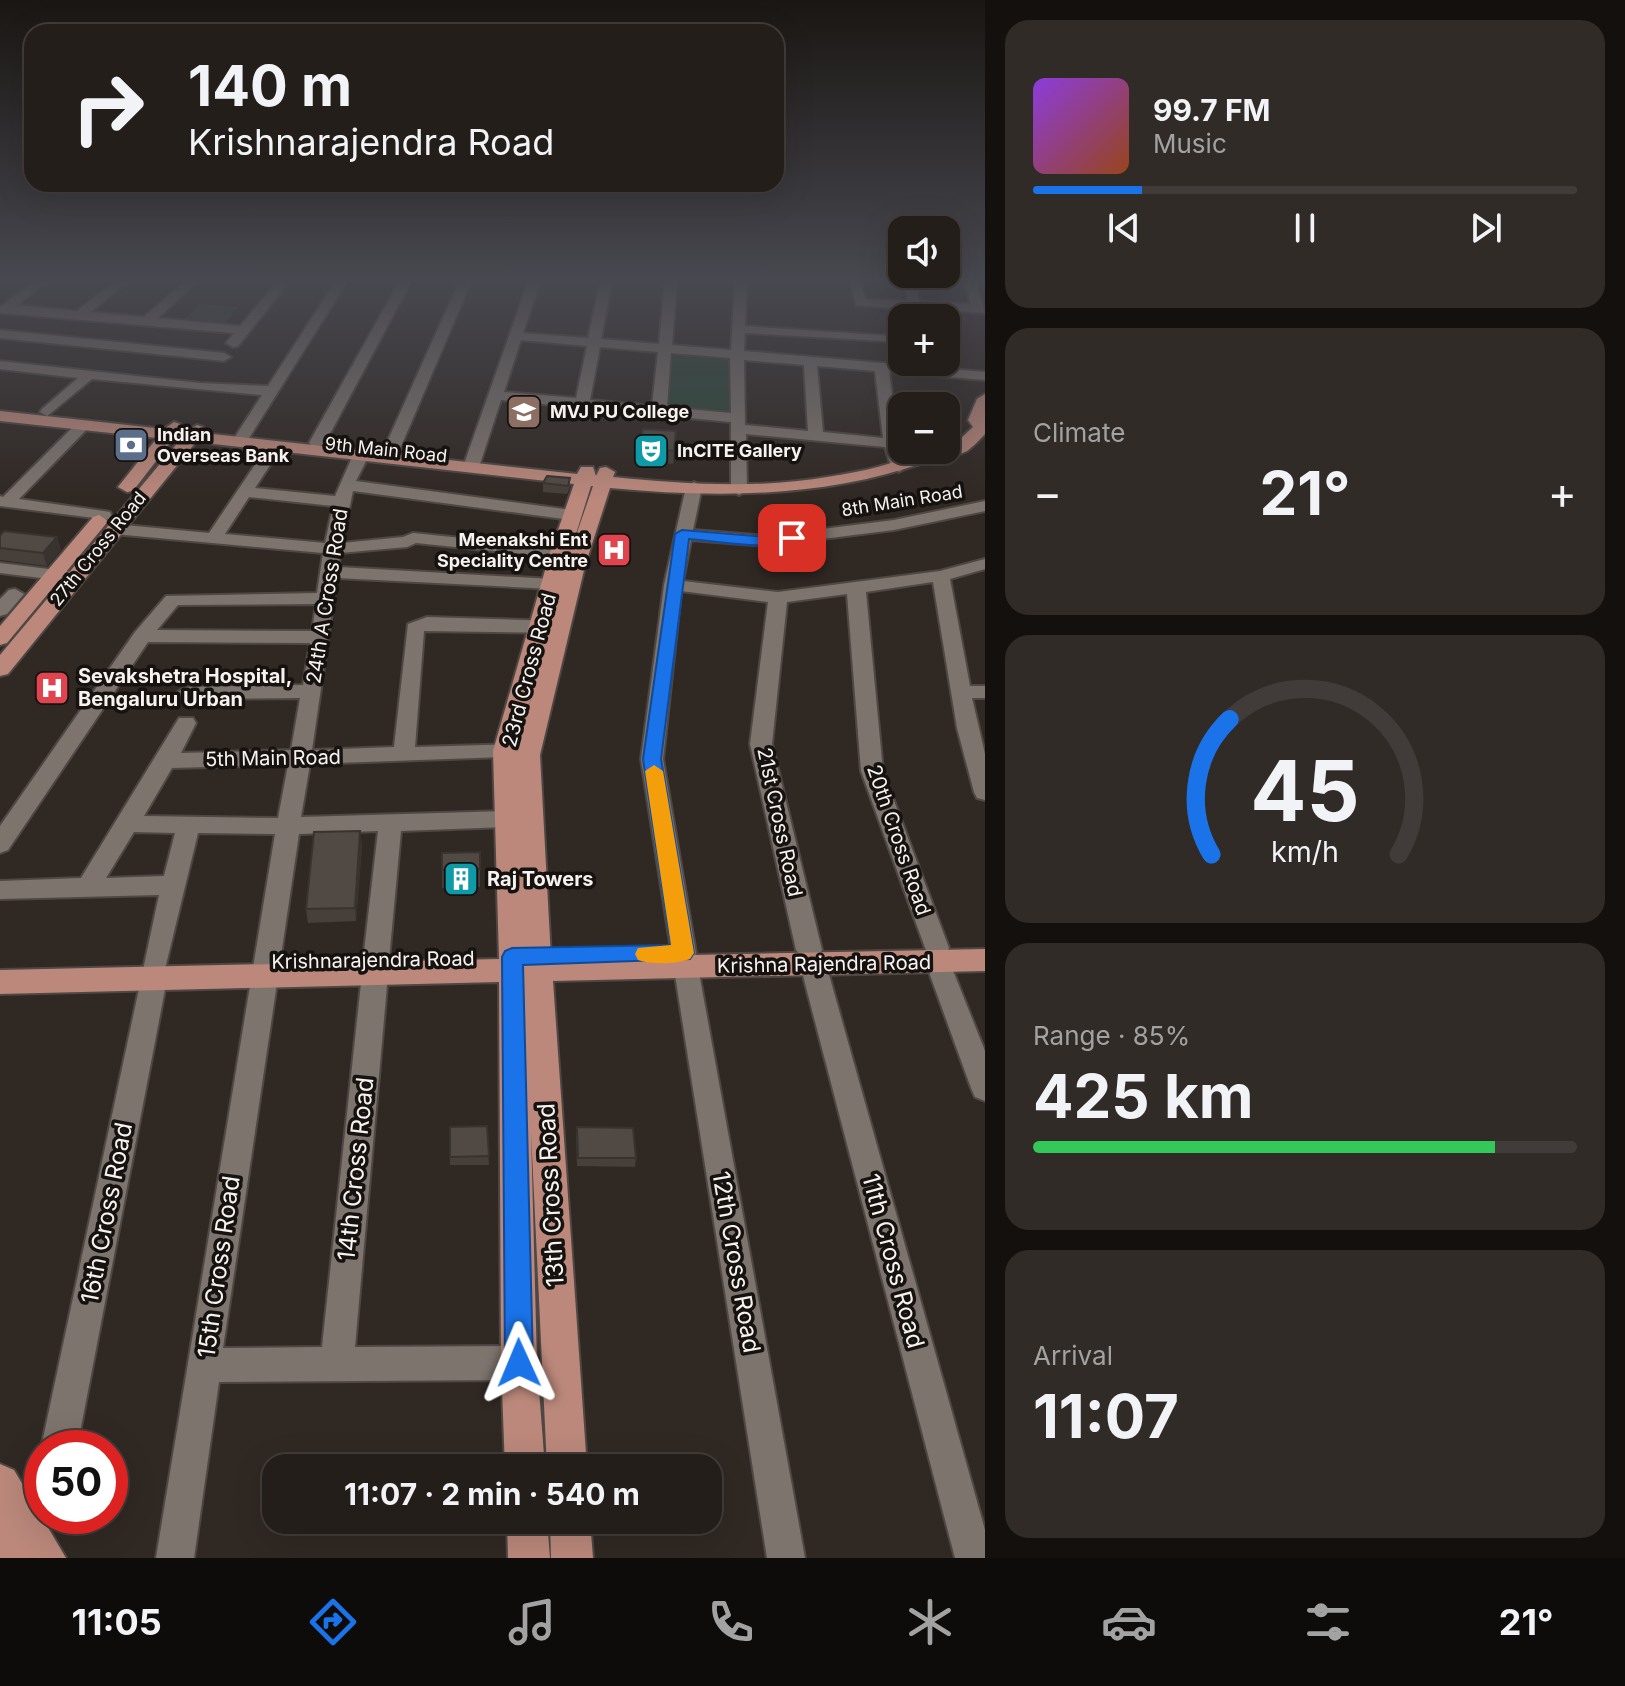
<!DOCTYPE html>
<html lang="en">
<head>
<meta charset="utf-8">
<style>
	body { margin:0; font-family:Inter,sans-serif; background:#302b27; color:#f1f3f6; height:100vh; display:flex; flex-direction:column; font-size:30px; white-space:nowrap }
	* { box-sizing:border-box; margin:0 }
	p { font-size:26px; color:#a3a2a2 }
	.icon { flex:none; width:44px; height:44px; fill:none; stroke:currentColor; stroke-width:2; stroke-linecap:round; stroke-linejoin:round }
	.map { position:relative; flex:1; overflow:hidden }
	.panel { display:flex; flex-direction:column; gap:20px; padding:20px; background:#14100e; width:640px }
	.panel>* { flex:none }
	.top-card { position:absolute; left:24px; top:24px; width:760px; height:168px; border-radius:24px; box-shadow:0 8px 32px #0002,0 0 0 2px #413c39; background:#241e1a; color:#f1f3f6; overflow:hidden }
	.fabs { position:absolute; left:888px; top:216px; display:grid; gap:16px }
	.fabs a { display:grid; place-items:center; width:72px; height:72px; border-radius:16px; background:#241e1a; box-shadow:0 8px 32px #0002,0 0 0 2px #413c39; font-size:40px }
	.speed { position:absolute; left:24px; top:1430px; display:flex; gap:16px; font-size:40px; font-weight:700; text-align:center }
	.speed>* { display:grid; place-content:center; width:104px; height:104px; border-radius:50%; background:#241e1a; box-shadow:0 8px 32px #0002,0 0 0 2px #413c39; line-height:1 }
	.speed .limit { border:12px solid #d22; background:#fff; color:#111 }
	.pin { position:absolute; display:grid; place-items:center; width:68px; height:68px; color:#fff; margin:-34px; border-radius:16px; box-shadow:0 4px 12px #0006 }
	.me { position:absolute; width:88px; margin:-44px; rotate:359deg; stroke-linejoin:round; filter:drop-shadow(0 0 6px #0008) }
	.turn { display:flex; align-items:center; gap:28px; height:168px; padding:0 32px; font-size:36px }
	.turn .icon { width:104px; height:104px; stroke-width:2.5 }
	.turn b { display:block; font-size:56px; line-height:68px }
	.big { font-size:60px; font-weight:700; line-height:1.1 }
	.panel .card { flex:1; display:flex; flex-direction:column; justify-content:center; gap:12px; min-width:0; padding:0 28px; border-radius:24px; background:#302b27 }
	.panel .dial { align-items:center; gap:0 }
	.dial svg { height:208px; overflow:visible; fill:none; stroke:#413c39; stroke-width:7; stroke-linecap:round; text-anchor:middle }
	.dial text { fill:#f1f3f6; stroke:none }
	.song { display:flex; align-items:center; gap:24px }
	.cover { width:96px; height:96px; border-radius:12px; background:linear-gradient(135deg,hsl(270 70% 55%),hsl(20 70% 35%)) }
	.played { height:8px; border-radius:4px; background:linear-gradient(90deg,#1a73e8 20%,#413c39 20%) }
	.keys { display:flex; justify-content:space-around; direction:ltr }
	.heat { display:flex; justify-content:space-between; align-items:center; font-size:44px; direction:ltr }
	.charge { height:12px; border-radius:6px; background:linear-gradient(90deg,#34c759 85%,#413c39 0) }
	.trip { position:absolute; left:262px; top:1454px; width:460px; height:80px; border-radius:24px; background:#241e1a; box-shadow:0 8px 32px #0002,0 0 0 2px #413c39; font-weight:700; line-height:80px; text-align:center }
	.dock { display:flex; height:128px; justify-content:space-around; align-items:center; background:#0e0c0a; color:#a3a2a2 }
	.dock .icon { width:56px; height:56px }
	.dock .on { color:#1a73e8 }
	.dock b { font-size:36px; color:#f1f3f6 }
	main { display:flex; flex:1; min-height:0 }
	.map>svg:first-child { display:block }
	.green { fill:#2c4737 }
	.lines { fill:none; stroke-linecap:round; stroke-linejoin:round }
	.minor-casing { stroke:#4e4743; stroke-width:4 }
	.major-casing { stroke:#4e4743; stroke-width:4 }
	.minor { fill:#7d746e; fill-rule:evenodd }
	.major { fill:#bb887b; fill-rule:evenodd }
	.wall { fill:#463f3a }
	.shaded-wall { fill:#39332f }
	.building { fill:#514943; stroke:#39332f; stroke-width:2 }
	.route { fill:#1a73e8; stroke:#114b97; stroke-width:2 }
	.slow { fill:#f59e0b }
	.labels { text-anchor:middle; stroke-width:7; stroke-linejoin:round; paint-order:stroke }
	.far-poi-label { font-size:18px; font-weight:bold; fill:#f7f2ef; stroke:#151210; text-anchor:start }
	.far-street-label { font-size:18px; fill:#f7f2ef; stroke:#151210 }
	.street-label { font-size:20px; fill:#f7f2ef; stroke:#151210 }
	.poi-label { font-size:20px; font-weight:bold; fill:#f7f2ef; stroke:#151210; text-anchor:start }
	.near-street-label { font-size:24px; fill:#f7f2ef; stroke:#151210 }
</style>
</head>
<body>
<main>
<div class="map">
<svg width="985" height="1558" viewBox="0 0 985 1558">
	<rect width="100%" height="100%" fill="#302823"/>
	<g class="green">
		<path d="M200,304L238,307L224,323L185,319Z"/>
		<path d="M674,350L732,355L729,414L666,409Z"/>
	</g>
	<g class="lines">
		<g class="minor-casing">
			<g id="minor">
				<path d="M33,282H47L18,305L77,311L114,282H127L91,312L144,317L184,282H197L158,318L240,326L277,282H289L238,346L233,347L226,343L234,333L0,313V307Z"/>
				<path d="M335,282H347L244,446H234L231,443L262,395L92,379L47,416L40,412L42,409L78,378L0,369V361L200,383L268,386Z"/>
				<path d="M399,282H411L325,443L317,448L312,446L309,443Z"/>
				<path d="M459,282H471L399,451L396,454H386L383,451Z"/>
				<path d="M528,282H540L523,333L588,338L600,282H612L601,339L659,344L665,282H677L672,345L731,350L735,282H747L745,326L893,336L894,308L856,305L850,282H862L865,299L908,301L904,282H916L920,302L971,304L964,282H976L985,313L906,308V318H902V342L745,333L744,351L985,372V380L889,372L899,443L907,467L899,472L891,467L885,447L746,434L747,490L739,495L731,490V422L501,400L479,467L471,472L465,470L463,467ZM521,340L587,346L576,398L504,392ZM600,347L658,352L652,406L590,400ZM671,353L730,358L731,413L667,407ZM744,360L804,365L808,431L745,425ZM817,366L875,371L883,438L823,432Z"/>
				<path d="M0,330L224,353L231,357L224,361L0,338Z"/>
				<path d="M83,421L90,425L88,428L19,499L104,511L110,512L112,516L110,520L0,506V496L3,497L78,422Z"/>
				<path d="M274,442L282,447L255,488L335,496L353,455L361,450L369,455L356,481L571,510L579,515L571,520L353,491L342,543L403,537L413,533L560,548L569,553L560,558L416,543L407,547L340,553L339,567L552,579L561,584L552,589L337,578L312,750L394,747L408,624L427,617L557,621L566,627L557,633L424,631L415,747L523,744L531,746L534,751L531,756L310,764L301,817L507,811L515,813L518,819L515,825L507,827L401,831L389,960L385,967L388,974L355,1347L519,1346L531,1351L536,1363L531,1375L519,1380L219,1382L194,1558H156L275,834L198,833L164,973L167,979L77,1448H41L159,895L0,899V881L81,878L179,718H193L196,723L181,753L291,750L300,698L186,699L176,693L186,687L303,685L310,643L148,642L8,850L0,853V826L135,632L166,596L317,593L323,553L114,534L106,529L114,524L209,533L269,444ZM249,497L333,506L325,543L225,534ZM316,604L312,631L157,630L178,605ZM288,765L278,818L144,816L172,768ZM378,831L363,960L366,966L362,974L322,1347L223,1348L299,834ZM134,832L175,833L164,876L106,878Z"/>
				<path d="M694,482L702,487L693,530L766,536L894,520L985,501V511L894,530L766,546L691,540L683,581L778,592L940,571L985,559V569L950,579L970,686H985V698H972L985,754V800L977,798L974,792L957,728L933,582L866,592L883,771L949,948L946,953L985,1051V1101L975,1097L971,1088L925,961L928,956L861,771L847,594L787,602L772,744L822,950L819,956L826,964L985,1530V1558H955L800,964L803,958L796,950L750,744L768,602L681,591L663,759L696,953L693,959L698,967L805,1558H767L641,759L664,585L686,487Z"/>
				<path d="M0,563L73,572L82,577L73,582L0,573Z"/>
				<path d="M15,589L24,594L7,614L0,616V599L9,590Z"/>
			</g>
		</g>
		<g class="major-casing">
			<g id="major">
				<path d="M985,394V434C980,439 973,447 967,451C955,457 938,458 926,462C824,498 716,498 610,488L585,566L540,755L551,958L985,949V971L553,981L587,1468H547L531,1132L537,1363L545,1468H505L501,1363L499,982L0,994V970L499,959L493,751L550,553L574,484L196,442L8,674L0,676V655L180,440L173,439L133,491L127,492L118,487L157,438L0,421V411L164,429L174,422L180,424V430L187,431L197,425L203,427V433L577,474L581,467H593L596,476L600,468L606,467L615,472L613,477C683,484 757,489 827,477C845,474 864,471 881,466C904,460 922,450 946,450V445L956,443L973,427L968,420L977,399ZM591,486H593L569,556L570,553ZM539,667L517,753V751Z"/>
				<path d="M99,515L108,521L105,525L7,643L0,645V626L93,517Z"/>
				<path d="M0,1464L14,1470L66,1558H0Z"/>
				<path d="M507,1520H547L550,1558H508Z"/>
				<path d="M550,1520H590L593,1558H551Z"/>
			</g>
		</g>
		<use href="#minor" class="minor"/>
		<use href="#major" class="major"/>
	</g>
	<g class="wall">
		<path d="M676,431L673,464L638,460L639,448Z"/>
		<path d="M570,478V487L567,494L543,492V483Z"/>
		<path d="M0,536L57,537L61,550L47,566L0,560Z"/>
		<path d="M362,845L356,921L308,923L306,909Z"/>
		<path d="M480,852V887L442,888V853Z"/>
		<path d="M487,1126L489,1165H450V1127Z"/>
		<path d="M577,1127L636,1158L635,1167L577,1166L576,1135Z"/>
	</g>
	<g class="shaded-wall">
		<path d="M57,537L61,550L47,566L43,553Z"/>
		<path d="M360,831L362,845L356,921L355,908Z"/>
	</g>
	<g class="building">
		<path d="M643,429L676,431L674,451L639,448Z"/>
		<path d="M547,476L570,478L568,486L543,483Z"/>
		<path d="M4,531L57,537L43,553L0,548V536Z"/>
		<path d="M360,831L355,908L306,909L314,832Z"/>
		<path d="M480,852V869L442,870V853Z"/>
		<path d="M487,1126L489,1156L450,1157V1127Z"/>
		<path d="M577,1127L633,1128L636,1158H578Z"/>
	</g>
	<linearGradient id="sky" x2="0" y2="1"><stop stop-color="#1a1613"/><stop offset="0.56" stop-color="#484850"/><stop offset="1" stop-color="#484850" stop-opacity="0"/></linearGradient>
	<rect width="985" height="500" fill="url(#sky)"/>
	<path class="route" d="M682,530L766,537L792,533L799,538C779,553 715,541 689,539L661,759L694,953L690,959L523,965L533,1363L529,1373L519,1377L510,1373L505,1363L502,957L505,951L512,948L671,945L643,759L675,534Z"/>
	<path class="slow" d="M654,765L663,771L694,953L690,959C676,964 653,965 638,960L635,954L638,948L671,945L645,771Z"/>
	<defs>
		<g id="university-square" transform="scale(1.8)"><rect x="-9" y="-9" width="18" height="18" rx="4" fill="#8d6e63" stroke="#151210"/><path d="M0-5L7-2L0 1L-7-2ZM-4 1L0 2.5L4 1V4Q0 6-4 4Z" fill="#fff"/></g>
		<g id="bank-square" transform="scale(1.8)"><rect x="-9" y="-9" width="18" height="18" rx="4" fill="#5c6f8a" stroke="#151210"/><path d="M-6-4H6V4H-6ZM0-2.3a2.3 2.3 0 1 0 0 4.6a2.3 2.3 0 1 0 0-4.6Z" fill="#fff"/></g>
		<g id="theatre-square" transform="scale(1.8)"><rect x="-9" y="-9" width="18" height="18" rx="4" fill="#0f9aa8" stroke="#151210"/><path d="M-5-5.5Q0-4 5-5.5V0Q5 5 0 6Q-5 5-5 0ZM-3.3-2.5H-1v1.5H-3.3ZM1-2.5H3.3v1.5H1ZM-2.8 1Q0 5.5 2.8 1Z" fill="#fff"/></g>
		<g id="hospital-square" transform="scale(1.8)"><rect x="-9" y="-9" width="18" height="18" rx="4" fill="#e0444e" stroke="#151210"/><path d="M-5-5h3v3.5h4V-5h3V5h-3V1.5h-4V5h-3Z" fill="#fff"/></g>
		<g id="building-square" transform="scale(1.8)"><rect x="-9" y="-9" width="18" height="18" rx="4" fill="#0f9aa8" stroke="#151210"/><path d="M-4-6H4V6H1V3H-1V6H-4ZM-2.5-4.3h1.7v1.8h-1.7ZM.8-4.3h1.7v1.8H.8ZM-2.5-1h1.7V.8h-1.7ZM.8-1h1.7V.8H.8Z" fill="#fff"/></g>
	</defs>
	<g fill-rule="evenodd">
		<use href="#university-square" x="524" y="412"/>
		<use href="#bank-square" x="131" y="445"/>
		<use href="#theatre-square" x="651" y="451"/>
		<use href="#hospital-square" x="614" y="550"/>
		<use href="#hospital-square" x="52" y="688"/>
		<use href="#building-square" x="461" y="879"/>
	</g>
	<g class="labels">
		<g class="far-poi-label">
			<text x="550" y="418">MVJ PU College</text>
			<text x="157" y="441">Indian<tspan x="157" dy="21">Overseas Bank</tspan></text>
			<text x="677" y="457">InCITE Gallery</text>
			<text x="588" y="546" text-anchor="end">Meenakshi Ent<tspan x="588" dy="21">Speciality Centre</tspan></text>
		</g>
		<g class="far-street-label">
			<text transform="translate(386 450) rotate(6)" y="6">9th Main Road</text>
			<text transform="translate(902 501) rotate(-9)" y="6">8th Main Road</text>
			<text transform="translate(98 549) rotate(-51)" y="6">27th Cross Road</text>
		</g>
		<g class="street-label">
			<text transform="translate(327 596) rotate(-81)" y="7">24th A Cross Road</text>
			<text transform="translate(529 670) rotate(-75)" y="7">23rd Cross Road</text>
			<text transform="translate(273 758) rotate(-1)" y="7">5th Main Road</text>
			<text transform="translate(780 822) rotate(78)" y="7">21st Cross Road</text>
			<text transform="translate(899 840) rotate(71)" y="7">20th Cross Road</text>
			<text transform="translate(373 960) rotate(-1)" y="7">Krishnarajendra Road</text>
			<text transform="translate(824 964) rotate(-1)" y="7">Krishna Rajendra Road</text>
		</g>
		<g class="poi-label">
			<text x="78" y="683">Sevakshetra Hospital,<tspan x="78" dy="23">Bengaluru Urban</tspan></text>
			<text x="487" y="886">Raj Towers</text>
		</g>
		<g class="near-street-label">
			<text transform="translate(356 1169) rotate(-84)" y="8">14th Cross Road</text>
			<text transform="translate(551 1195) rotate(-93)" y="8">13th Cross Road</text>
			<text transform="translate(107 1213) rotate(-79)" y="8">16th Cross Road</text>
			<text transform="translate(893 1261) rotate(75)" y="8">11th Cross Road</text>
			<text transform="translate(736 1262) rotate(80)" y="8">12th Cross Road</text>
			<text transform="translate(219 1267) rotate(-82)" y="8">15th Cross Road</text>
		</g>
	</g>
</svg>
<div class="fabs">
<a><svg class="icon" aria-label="sound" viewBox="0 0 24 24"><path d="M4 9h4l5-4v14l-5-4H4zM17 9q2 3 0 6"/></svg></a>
<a>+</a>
<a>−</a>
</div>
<div class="speed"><div class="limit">50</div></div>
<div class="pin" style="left:792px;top:538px;background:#d93025"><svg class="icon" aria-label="arrive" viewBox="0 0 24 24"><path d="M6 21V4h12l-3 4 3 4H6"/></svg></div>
<svg class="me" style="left:519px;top:1363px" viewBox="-20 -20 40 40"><path d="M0-17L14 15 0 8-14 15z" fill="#1a73e8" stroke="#fff" stroke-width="4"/></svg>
<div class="trip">11:07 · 2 min · 540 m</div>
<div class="top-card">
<div class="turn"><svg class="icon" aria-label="right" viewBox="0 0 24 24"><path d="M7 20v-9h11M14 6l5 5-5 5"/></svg><div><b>140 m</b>Krishnarajendra Road</div></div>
</div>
</div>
<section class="panel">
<div class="card">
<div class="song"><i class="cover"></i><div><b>99.7 FM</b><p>Music</p></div></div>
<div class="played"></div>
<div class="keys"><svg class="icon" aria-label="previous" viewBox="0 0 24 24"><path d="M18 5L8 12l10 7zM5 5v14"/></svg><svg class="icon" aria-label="pause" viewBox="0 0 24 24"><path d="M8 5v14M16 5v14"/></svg><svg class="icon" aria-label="next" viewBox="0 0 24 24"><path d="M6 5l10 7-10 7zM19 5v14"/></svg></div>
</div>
<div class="card"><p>Climate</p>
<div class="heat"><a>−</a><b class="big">21°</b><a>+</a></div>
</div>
<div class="card dial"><svg viewBox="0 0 100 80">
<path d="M14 69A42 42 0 1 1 86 69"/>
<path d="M14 69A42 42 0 0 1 21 17" stroke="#1a73e8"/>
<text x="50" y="56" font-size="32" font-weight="700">45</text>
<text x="50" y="72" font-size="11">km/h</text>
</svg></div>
<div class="card"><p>Range · 85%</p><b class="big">425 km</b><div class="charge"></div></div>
<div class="card"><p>Arrival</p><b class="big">11:07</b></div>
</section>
</main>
<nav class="dock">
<b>11:05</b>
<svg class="icon on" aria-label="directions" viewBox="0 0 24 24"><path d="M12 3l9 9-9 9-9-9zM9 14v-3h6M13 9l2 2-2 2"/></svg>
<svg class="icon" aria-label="music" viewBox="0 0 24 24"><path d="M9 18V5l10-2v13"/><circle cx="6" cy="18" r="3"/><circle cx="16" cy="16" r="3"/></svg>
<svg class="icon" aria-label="phone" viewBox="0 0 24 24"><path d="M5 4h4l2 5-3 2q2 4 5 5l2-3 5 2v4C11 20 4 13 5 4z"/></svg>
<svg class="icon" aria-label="climate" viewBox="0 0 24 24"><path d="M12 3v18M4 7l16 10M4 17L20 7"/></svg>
<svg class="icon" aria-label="car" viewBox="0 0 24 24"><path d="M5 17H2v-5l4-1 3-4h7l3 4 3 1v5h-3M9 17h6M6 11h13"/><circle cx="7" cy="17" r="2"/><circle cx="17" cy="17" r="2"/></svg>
<svg class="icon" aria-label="filters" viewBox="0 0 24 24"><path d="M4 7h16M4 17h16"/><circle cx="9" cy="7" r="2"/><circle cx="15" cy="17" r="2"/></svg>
<b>21°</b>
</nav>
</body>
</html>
